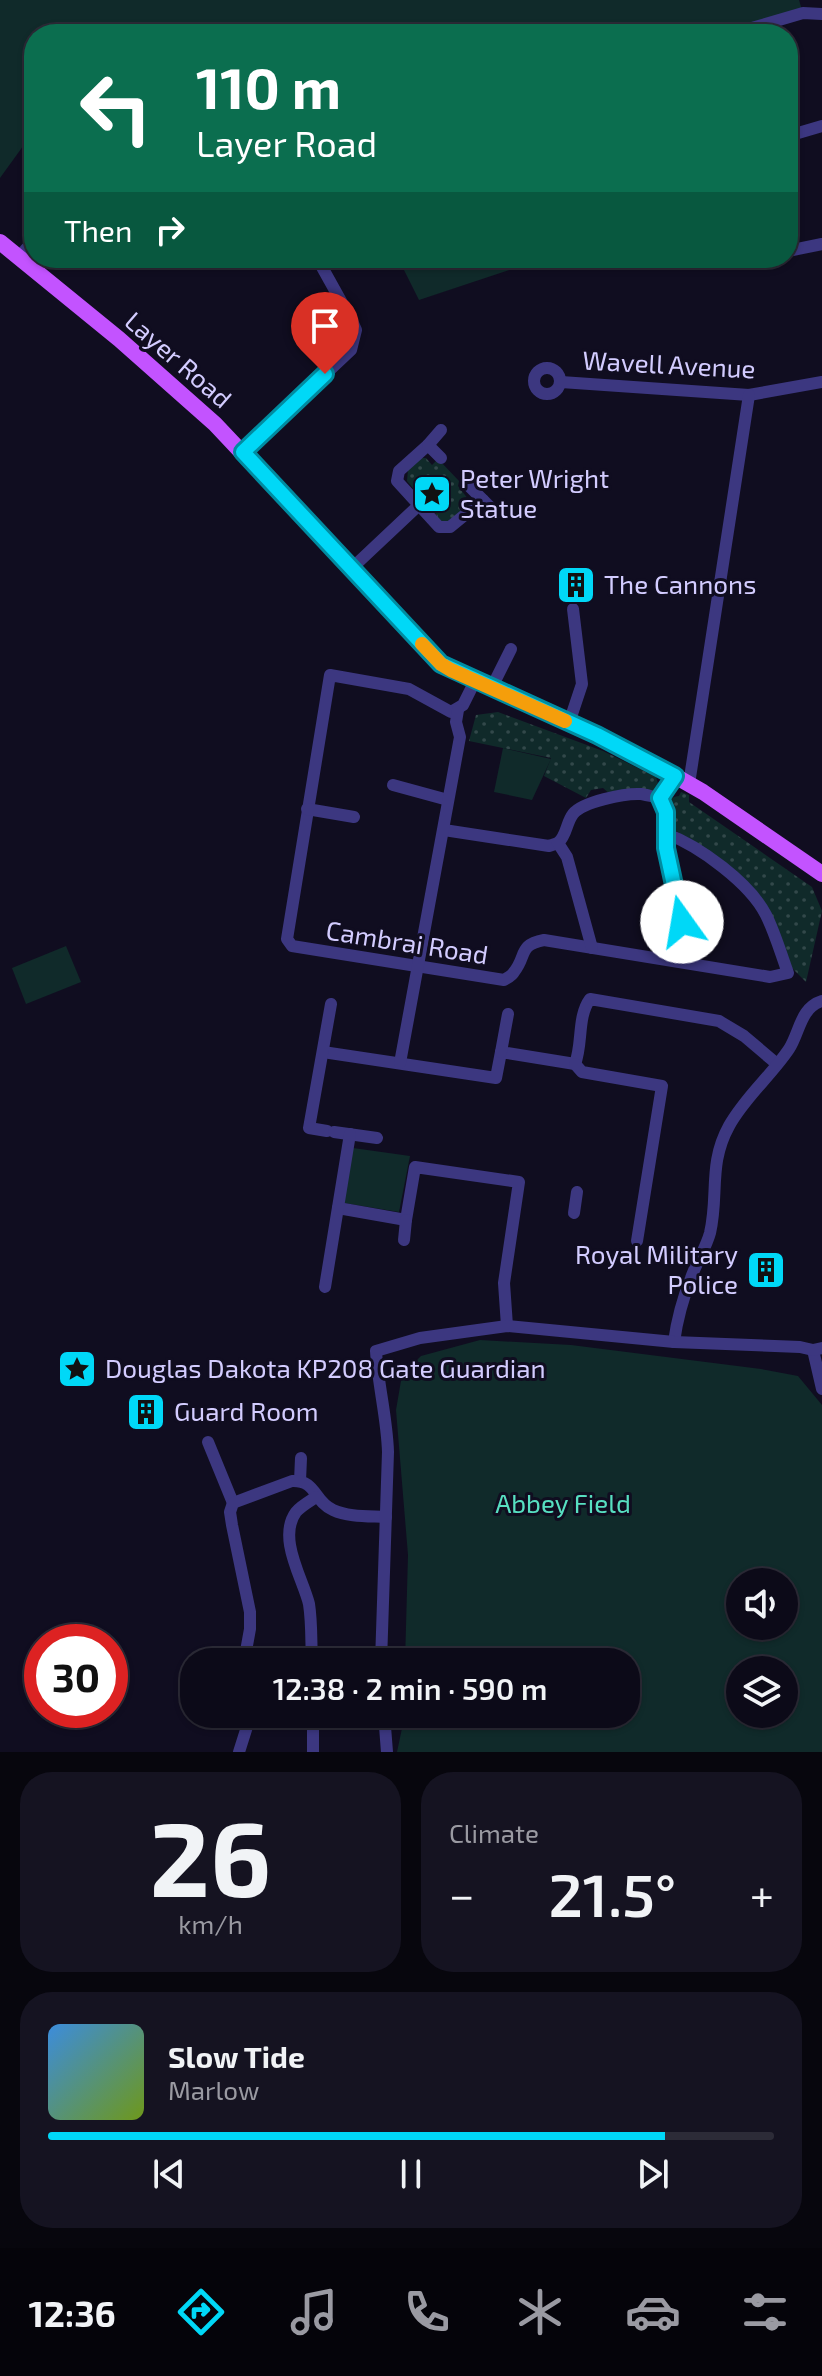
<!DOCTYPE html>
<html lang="en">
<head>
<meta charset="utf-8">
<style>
	body { margin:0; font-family:"Exo 2",sans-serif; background:#151321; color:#f1f3f6; height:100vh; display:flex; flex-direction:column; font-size:30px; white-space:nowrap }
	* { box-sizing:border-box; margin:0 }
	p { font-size:26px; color:#9a9aa2 }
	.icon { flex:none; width:44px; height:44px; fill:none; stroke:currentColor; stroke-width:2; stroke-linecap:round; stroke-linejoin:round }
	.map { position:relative; height:1752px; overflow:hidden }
	.panel { display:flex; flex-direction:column; gap:20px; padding:20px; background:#07060d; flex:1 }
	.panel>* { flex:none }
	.banner { position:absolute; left:24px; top:24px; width:774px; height:244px; border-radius:32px; box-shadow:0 2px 6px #0004,0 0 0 2px #2c2b37; background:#0b6e4f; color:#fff; overflow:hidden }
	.tools { position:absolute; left:726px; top:1568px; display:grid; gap:16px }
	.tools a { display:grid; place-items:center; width:72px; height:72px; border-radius:50%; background:#0c0a18; box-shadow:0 2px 6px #0004,0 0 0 2px #2c2b37; font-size:40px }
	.speed { position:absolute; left:24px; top:1624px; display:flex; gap:16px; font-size:40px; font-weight:700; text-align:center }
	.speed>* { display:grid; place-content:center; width:104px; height:104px; border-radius:50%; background:#0c0a18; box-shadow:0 2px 6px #0004,0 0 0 2px #2c2b37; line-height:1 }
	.speed .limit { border:12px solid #d22; background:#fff; color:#111 }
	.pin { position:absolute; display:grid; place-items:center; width:68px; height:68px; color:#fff; margin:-82px -34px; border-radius:50% 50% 50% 0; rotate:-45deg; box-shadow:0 0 8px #0007 }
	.pin .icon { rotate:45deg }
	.me { position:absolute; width:88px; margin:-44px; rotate:347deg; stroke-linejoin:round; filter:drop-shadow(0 0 6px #0008) }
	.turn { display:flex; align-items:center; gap:28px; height:168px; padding:0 40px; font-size:36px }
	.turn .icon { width:104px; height:104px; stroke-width:2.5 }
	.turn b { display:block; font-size:56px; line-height:68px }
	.then { display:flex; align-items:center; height:76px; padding:0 40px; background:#0003; gap:16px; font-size:30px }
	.big { font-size:60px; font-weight:600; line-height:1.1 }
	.panel .widget { flex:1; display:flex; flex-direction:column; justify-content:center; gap:12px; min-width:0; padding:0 28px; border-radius:32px; background:#151321 }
	.panel .dial { align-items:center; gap:0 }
	.dial b { font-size:104px; line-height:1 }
	.song { display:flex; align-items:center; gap:24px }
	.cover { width:96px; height:96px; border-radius:12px; background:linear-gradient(135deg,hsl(210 70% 55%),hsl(80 70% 35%)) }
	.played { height:8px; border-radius:4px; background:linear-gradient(90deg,#00d8f7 85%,#2c2b37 85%) }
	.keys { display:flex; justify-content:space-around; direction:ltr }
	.heat { display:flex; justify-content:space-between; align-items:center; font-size:44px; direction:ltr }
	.panel .tiles { flex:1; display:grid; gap:20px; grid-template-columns:1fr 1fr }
	.widget:last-child { grid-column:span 2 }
	.trip { position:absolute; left:180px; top:1648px; width:460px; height:80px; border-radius:32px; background:#0c0a18; box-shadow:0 2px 6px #0004,0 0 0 2px #2c2b37; font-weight:600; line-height:80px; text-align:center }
	.dock { display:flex; height:128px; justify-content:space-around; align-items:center; background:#05040a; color:#9a9aa2 }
	.dock .icon { width:56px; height:56px }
	.dock .current { color:#00d8f7 }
	.dock b { font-size:36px; color:#f1f3f6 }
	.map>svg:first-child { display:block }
	.grass { fill:url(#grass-dots) }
	.park { fill:#102a2a; fill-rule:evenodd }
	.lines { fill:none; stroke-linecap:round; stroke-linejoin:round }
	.minor { stroke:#3c3780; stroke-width:12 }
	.major { stroke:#c353ff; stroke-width:16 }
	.route-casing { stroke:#008ca1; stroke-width:20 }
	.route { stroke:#00d8f7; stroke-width:14 }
	.slow { stroke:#f59e0b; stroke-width:14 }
	.labels { text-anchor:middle; stroke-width:6; stroke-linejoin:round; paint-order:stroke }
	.street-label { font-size:26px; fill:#d3ccff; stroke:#100d20 }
	.poi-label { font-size:26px; fill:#d3ccff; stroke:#100d20; text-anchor:start }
	.park-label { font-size:26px; fill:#57dfc1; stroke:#100d20 }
</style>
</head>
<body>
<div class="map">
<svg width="822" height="1752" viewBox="0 0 822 1752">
	<defs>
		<pattern id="grass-dots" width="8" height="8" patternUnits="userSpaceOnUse" patternTransform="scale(2)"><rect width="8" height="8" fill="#102a2a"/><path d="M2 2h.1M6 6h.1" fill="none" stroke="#32484a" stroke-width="1.8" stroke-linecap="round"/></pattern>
	</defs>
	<rect width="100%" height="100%" fill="#100d20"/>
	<g class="grass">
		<path d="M421,458H426L432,465L438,459L459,481L458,486L468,499V506L447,523L436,519L437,515L423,504L429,499H435L437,492L435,489L428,490L426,497L421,502L416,497L417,493L407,481L408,470Z"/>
		<path d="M498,712L603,751L656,777L659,787L656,792L610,794L603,788L591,790L586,798L544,776L551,758L469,741L476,715Z"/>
		<path d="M681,792L689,795V802L812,887L822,911L806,982L789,965L767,907L695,843L673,829C668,816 661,798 679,796Z"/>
	</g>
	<g class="park">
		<path d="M0,0H799L802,10L718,34H34V131L0,178Z"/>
		<path d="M398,258H545L419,300Z"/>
		<path d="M503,748L551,759L532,800L494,792Z"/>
		<path d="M66,946L81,982L26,1004L12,968Z"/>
		<path d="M353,1148L410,1156L399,1212L344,1203Z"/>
		<path d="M480,1340L571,1345L761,1369L798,1376L822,1405V1752H397L405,1714H626V1662H405L408,1555L396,1410L402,1375L421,1356ZM740,1582H784V1626H740ZM740,1670H784V1714H740Z"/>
	</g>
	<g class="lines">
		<g class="minor">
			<path d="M731,34L803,13L822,14"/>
			<path d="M788,136L822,126"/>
			<path d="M788,251L822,244"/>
			<path d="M19,257L34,240"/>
			<path d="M734,263L757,258"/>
			<circle cx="547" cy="381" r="13"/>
			<path d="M561,382L749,395L822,382"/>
			<path d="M428,445L399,471L397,481L439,527H450L483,500L470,487"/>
			<path d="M243,452L351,350L356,330L352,321L317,258"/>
			<path d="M441,458L428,445L441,430"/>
			<path d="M483,500L496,513"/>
			<path d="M351,569L418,506"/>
			<path d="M475,681L463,705L451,712L409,689L330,675L287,939L292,946L504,980C507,978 512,976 514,972C527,956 518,945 544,940L770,977L788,973C781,954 775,933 766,915C750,883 699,846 667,834"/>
			<path d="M492,687L511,649"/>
			<path d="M569,723L582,684L573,609"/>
			<path d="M689,784L749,395"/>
			<path d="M393,785L448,800"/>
			<path d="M660,798L666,812V848L685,932"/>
			<path d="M307,809L354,817"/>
			<path d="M444,830L549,846L558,843"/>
			<path d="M592,948L567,857L558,843C567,835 566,823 573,814C582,802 625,793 641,794C647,795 654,797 660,798L675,776"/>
			<path d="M323,1052L496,1078L501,1052L575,1064C583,1043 577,1017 590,999L719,1021L744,1036L777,1064"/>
			<path d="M501,1052L508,1014"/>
			<path d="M400,1063L460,737L456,722L458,710"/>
			<path d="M575,1064L582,1072L662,1086L637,1241"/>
			<path d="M327,1131L309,1128L331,1004"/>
			<path d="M334,1132L377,1138"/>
			<path d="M338,1208L406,1220L415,1167L519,1182L504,1283L507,1326"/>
			<path d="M574,1213L577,1192"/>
			<path d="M404,1240L406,1220"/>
			<path d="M325,1287L350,1134"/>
			<path d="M674,1342C677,1320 683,1298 691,1278C696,1263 706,1248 710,1233C719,1195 708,1164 729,1126C745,1097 771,1076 789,1049C800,1032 800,1008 822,1001"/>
			<path d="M813,1350L822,1389"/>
			<path d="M208,1442L233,1503"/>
			<path d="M300,1481L301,1458"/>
			<path d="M244,1662L250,1629V1612L232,1525L230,1512L233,1503L292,1481C317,1480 313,1501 333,1510C348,1517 369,1516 386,1517"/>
			<path d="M312,1662C311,1643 312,1623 309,1604C303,1579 277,1538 296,1512C301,1506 310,1501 316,1497"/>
			<path d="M381,1662L388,1452C387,1418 378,1385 376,1351L420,1338L507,1326L674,1342L800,1347L813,1350L822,1348"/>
			<path d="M313,1714V1752"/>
			<path d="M384,1714L387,1752"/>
			<path d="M239,1752L251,1714"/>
		</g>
		<path class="major" d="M0,242L119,339L215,424L441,664L597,735L675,776L703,792L822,874"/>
	</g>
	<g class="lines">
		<g class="route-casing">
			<path id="route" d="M325,374L243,452L441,664L597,735L675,776L660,798L666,812V848L682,922"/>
		</g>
		<use href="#route" class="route"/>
		<path class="slow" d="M422,644L441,664L451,670L565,721"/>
	</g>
	<defs>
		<g id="sight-square" transform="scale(2)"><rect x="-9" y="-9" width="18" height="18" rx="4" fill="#00d8f7" stroke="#100d20"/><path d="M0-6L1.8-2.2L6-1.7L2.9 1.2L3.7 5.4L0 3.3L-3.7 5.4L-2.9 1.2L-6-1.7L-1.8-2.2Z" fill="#111"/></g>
		<g id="building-square" transform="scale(2)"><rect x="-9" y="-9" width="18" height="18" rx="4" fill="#00d8f7" stroke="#100d20"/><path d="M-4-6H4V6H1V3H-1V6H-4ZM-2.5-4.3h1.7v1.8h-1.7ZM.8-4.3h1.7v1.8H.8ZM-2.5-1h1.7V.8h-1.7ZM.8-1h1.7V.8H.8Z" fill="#111"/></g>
	</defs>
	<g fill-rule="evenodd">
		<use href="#sight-square" x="432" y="494"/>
		<use href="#building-square" x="576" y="585"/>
		<use href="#building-square" x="766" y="1270"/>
		<use href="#sight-square" x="77" y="1369"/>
		<use href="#building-square" x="146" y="1412"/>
	</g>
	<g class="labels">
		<g class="street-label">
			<text transform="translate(178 360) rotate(41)" y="9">Layer Road</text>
			<text transform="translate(669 365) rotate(3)" y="9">Wavell Avenue</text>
			<text transform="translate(407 943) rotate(9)" y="9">Cambrai Road</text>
		</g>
		<g class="poi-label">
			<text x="460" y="488">Peter Wright<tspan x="460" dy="30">Statue</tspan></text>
			<text x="604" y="594">The Cannons</text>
			<text x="738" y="1264" text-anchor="end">Royal Military<tspan x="738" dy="30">Police</tspan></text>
			<text x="105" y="1378">Douglas Dakota KP208 Gate Guardian</text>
			<text x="174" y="1421">Guard Room</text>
		</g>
		<g class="park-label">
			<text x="563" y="1513">Abbey Field</text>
		</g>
	</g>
</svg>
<div class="tools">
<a><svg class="icon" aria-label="sound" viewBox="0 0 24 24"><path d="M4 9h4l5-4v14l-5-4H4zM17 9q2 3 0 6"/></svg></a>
<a><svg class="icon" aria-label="layers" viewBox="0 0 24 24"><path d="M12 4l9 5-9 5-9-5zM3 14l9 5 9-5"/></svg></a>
</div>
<div class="speed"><div class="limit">30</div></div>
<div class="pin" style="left:325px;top:374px;background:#d93025"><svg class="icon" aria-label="arrive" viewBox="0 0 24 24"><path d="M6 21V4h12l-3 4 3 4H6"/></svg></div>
<svg class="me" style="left:682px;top:922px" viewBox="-20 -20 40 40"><circle r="19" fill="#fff"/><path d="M0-13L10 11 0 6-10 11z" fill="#00d8f7"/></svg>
<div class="trip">12:38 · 2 min · 590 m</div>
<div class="banner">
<div class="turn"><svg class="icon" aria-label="left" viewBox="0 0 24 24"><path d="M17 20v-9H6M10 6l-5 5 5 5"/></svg><div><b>110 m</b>Layer Road</div></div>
<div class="then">Then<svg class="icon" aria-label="right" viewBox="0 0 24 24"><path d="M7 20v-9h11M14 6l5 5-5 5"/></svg></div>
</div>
</div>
<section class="panel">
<div class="tiles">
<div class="widget dial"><b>26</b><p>km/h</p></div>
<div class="widget"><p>Climate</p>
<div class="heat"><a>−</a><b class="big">21.5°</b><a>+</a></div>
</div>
<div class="widget">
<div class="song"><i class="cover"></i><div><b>Slow Tide</b><p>Marlow</p></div></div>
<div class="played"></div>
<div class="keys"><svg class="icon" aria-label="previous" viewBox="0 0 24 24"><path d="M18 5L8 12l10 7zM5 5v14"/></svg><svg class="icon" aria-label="pause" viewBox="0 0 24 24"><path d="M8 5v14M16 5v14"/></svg><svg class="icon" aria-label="next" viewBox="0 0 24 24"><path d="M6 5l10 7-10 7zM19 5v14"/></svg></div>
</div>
</div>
</section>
<nav class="dock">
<b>12:36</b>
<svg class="icon current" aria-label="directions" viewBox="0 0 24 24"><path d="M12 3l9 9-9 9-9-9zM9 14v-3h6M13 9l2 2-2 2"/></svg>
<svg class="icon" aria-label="music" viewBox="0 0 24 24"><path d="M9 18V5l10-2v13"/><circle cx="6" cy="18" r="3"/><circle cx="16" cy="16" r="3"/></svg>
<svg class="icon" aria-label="phone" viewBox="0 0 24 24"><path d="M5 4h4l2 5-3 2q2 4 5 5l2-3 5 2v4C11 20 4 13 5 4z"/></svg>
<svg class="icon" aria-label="climate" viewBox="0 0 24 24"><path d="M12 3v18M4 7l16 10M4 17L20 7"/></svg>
<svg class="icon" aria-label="car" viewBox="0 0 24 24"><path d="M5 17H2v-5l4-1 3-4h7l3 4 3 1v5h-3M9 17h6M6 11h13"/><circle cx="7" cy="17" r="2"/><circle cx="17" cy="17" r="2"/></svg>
<svg class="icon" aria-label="filters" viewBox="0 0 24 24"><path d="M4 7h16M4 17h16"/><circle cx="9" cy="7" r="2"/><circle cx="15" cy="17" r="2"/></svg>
</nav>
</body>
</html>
